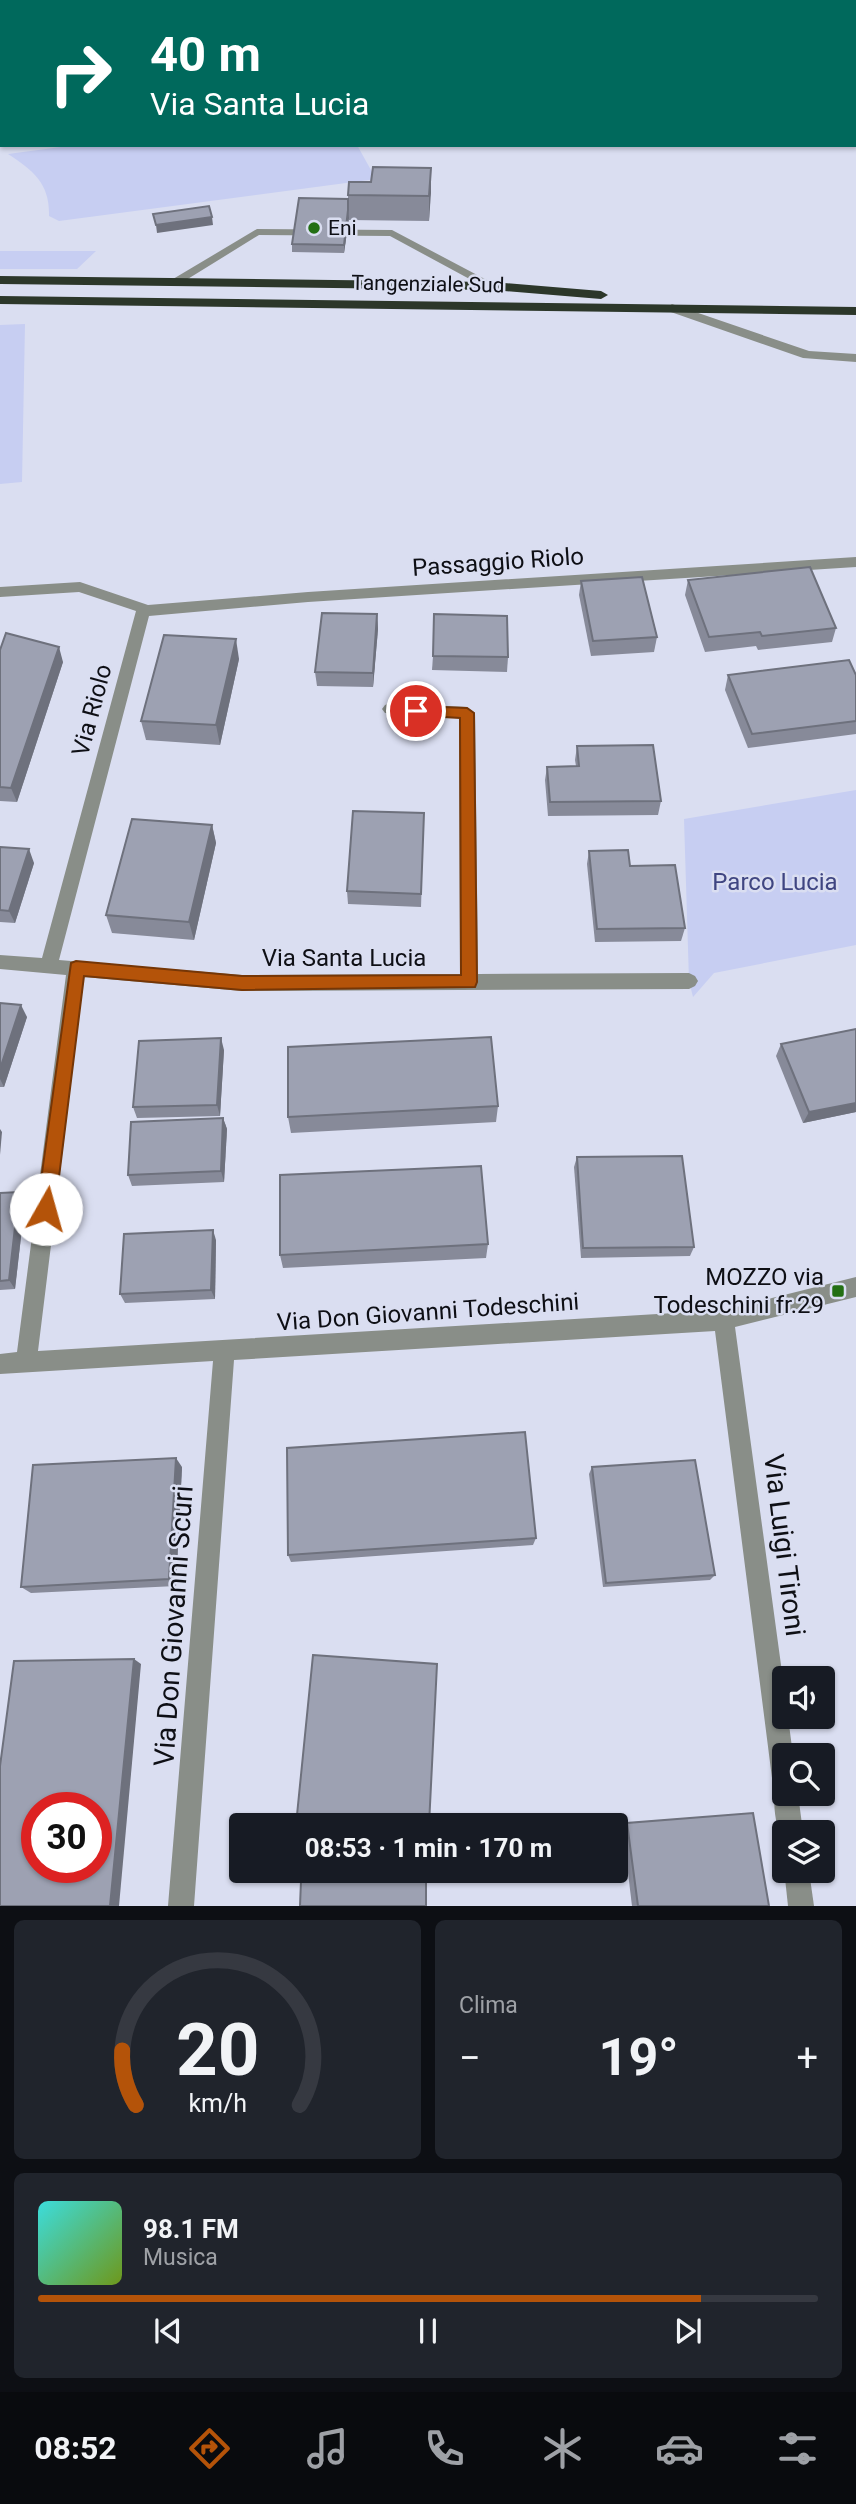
<!DOCTYPE html>
<html lang="it">
<head>
<meta charset="utf-8">
<style>
	body { margin:0; font-family:Roboto,sans-serif; background:#20242c; color:#f1f3f6; height:100vh; display:flex; flex-direction:column; font-size:26px; white-space:nowrap }
	* { box-sizing:border-box; margin:0 }
	p { font-size:23px; color:#9ea1a6 }
	.icon { flex:none; width:38px; height:38px; fill:none; stroke:currentColor; stroke-width:2; stroke-linecap:round; stroke-linejoin:round }
	.map { position:relative; height:1906px; overflow:hidden }
	.sheet { display:flex; flex-direction:column; gap:14px; padding:14px; background:#0d0f14; flex:1 }
	.sheet>* { flex:none }
	.banner { position:absolute; left:0px; top:0px; width:858px; height:147px; box-shadow:0 2px 5px #0004; background:#00695c; color:#fff; overflow:hidden }
	.buttons { position:absolute; left:772px; top:1666px; display:grid; gap:14px }
	.buttons a { display:grid; place-items:center; width:63px; height:63px; border-radius:7px; background:#171b24; box-shadow:0 2px 5px #0004; font-size:35px }
	.speed { position:absolute; left:21px; top:1792px; display:flex; gap:14px; font-size:35px; font-weight:700; text-align:center }
	.speed>* { display:grid; place-content:center; width:91px; height:91px; border-radius:50%; background:#171b24; box-shadow:0 2px 5px #0004; line-height:1 }
	.speed .limit { border:10px solid #d22; background:#fff; color:#111 }
	.pin { position:absolute; display:grid; place-items:center; width:60px; height:60px; color:#fff; margin:-30px; border:4px solid #fff; border-radius:50%; box-shadow:0 2px 7px #0007 }
	.me { position:absolute; width:77px; margin:-38px; rotate:7deg; stroke-linejoin:round; filter:drop-shadow(0 0 5px #0008) }
	.turn { display:flex; align-items:center; gap:24px; height:147px; padding:0 35px; font-size:32px }
	.turn .icon { width:91px; height:91px; stroke-width:2.5 }
	.turn b { display:block; font-size:49px; line-height:60px }
	.big { font-size:52px; font-weight:700; line-height:1.1 }
	.sheet .card { flex:1; display:flex; flex-direction:column; justify-content:center; gap:10px; min-width:0; padding:0 24px; border-radius:10px; background:#20242c }
	.sheet .dial { align-items:center; gap:0 }
	.dial svg { height:182px; overflow:visible; fill:none; stroke:#363941; stroke-width:7; stroke-linecap:round; text-anchor:middle }
	.dial text { fill:#f1f3f6; stroke:none }
	.song { display:flex; align-items:center; gap:21px }
	.cover { width:84px; height:84px; border-radius:10px; background:linear-gradient(135deg,hsl(180 70% 55%),hsl(80 70% 35%)) }
	.played { height:7px; border-radius:4px; background:linear-gradient(90deg,#b45309 85%,#363941 85%) }
	.keys { display:flex; justify-content:space-around; direction:ltr }
	.heat { display:flex; justify-content:space-between; align-items:center; font-size:38px; direction:ltr }
	.sheet .tiles { flex:1; display:grid; gap:14px; grid-template-columns:1fr 1fr }
	.card:last-child { grid-column:span 2 }
	.trip { position:absolute; left:229px; top:1813px; width:399px; height:70px; border-radius:7px; background:#171b24; box-shadow:0 2px 5px #0004; font-weight:700; line-height:70px; text-align:center }
	.dock { display:flex; height:112px; justify-content:space-around; align-items:center; background:#090b0e; color:#9ea1a6 }
	.dock .icon { width:49px; height:49px }
	.dock .current { color:#b45309 }
	.dock b { font-size:32px; color:#f1f3f6 }
	.map>svg:first-child { display:block }
	.green { fill:#c7cef2 }
	.lines { fill:none; stroke-linecap:round; stroke-linejoin:round }
	.minor { fill:#898e88; fill-rule:evenodd }
	.highway { fill:#2c372a; fill-rule:evenodd }
	.wall { fill:#878a99 }
	.shaded-wall { fill:#6e717d }
	.building { fill:#9da1b2; stroke:#6e717d; stroke-width:2; fill-rule:evenodd }
	.route { fill:#b45309; stroke:#753606; stroke-width:2 }
	.poi-dot { fill:#236f13; stroke:#dadef1; stroke-width:2.5 }
	.labels { text-anchor:middle; stroke-width:5; stroke-linejoin:round; paint-order:stroke }
	.far-poi-label { font-size:21px; fill:#0e0f15; stroke:#dadef1; text-anchor:start }
	.far-street-label { font-size:21px; fill:#0e0f15; stroke:#dadef1 }
	.street-label { font-size:24px; fill:#0e0f15; stroke:#dadef1 }
	.park-label { font-size:24px; fill:#3f4581; stroke:#dadef1 }
	.poi-label { font-size:24px; fill:#0e0f15; stroke:#dadef1; text-anchor:end }
	.near-street-label { font-size:28px; fill:#0e0f15; stroke:#dadef1 }
</style>
</head>
<body>
<div class="map">
<svg width="856" height="1906" viewBox="0 0 856 1906">
	<rect width="100%" height="100%" fill="#dadef1"/>
	<g class="green">
		<path d="M76,145H357L376,179L59,221L49,216C50,184 34,171 8,154Z"/>
		<path d="M0,251H96L77,269H0Z"/>
		<path d="M25,324L22,482L0,484V325Z"/>
		<path d="M856,790V945L714,973L693,997L689,981L684,819Z"/>
	</g>
	<g class="lines">
		<g class="minor">
			<path d="M222,0H232L233,2H223Z"/>
			<rect x="0" y="78" width="2" height="6"/>
			<path d="M257,229L392,230L498,286L488,289L390,236L259,235L178,285L168,282Z"/>
			<path d="M672,304L809,351L856,354V362L803,358L668,311L666,308Z"/>
			<path d="M856,557V567L308,602L149,616L59,960L242,975L460,974L459,718L385,713L382,709L385,705L390,703L467,707L475,713L478,974L689,973L695,976L698,981L695,986L689,989L242,991L84,977L38,1351L724,1310L856,1277V1297L735,1327L784,1687V1717H788L793,1755H784V1794H798L803,1832H784V1842C776,1830 771,1801 777,1787L772,1778L715,1331L234,1360L194,1906H168L213,1361L0,1374V1354L17,1352L66,975L0,969V955L42,958L136,611L79,592L0,597V587L80,582L148,605L308,592Z"/>
			<path d="M784,1869L809,1871L814,1906H788Z"/>
		</g>
		<g class="highway">
			<path d="M0,276L492,282L601,291L608,295L601,299L492,290L0,284Z"/>
			<path d="M0,296L856,307V315L0,304Z"/>
		</g>
	</g>
	<g class="wall">
		<path d="M431,168L429,221L349,220V218L344,253L292,252V244L348,199V195L371,182Z"/>
		<path d="M688,580L836,628L832,642L758,650L756,646L705,652L685,595Z"/>
		<path d="M581,581L657,637L654,652L591,656L579,595Z"/>
		<path d="M377,614L378,629L373,687L317,686L315,672Z"/>
		<path d="M0,650L63,662L17,802L0,801Z"/>
		<path d="M433,656L508,657L507,672L432,670Z"/>
		<path d="M239,659L220,745L146,740L141,721Z"/>
		<path d="M728,675H856V734L748,748L725,690Z"/>
		<path d="M577,746L661,801L658,815L548,816L545,780L547,767L576,766L575,760Z"/>
		<path d="M424,813L421,907L348,904L347,891Z"/>
		<path d="M212,825L216,843L194,940L112,933L106,915Z"/>
		<path d="M0,847L34,863L15,923L0,922Z"/>
		<path d="M589,851L630,866L685,928L681,941L595,942L587,864Z"/>
		<path d="M0,1003L27,1017L4,1087H0Z"/>
		<path d="M856,1029V1112L803,1123L776,1056L781,1044Z"/>
		<path d="M224,1050L220,1116L137,1118L133,1107Z"/>
		<path d="M498,1106L496,1122L291,1133L288,1117Z"/>
		<path d="M223,1118L227,1129L224,1182L132,1186L128,1175Z"/>
		<path d="M577,1157L694,1247L690,1256L581,1258L574,1167Z"/>
		<path d="M19,1192L25,1202L15,1289L0,1290V1193Z"/>
		<path d="M216,1240L215,1299L125,1303L120,1294Z"/>
		<path d="M488,1244L486,1258L283,1268L280,1255Z"/>
		<path d="M182,1467L176,1586L31,1593L21,1587Z"/>
		<path d="M592,1467L715,1575L710,1580L603,1587L589,1474Z"/>
		<path d="M536,1538L533,1545L291,1562L288,1555Z"/>
		<path d="M753,1813L769,1906H632L622,1823Z"/>
		<path d="M305,1879L426,1880V1906L301,1881Z"/>
	</g>
	<g class="shaded-wall">
		<rect x="0" y="48" width="2" height="21"/>
		<path d="M431,168V193L429,221V196Z"/>
		<path d="M348,210L349,218L344,253V245Z"/>
		<path d="M212,217L213,225L157,233L156,225Z"/>
		<path d="M377,614L378,629L373,687V673Z"/>
		<path d="M236,639L239,659L220,745L216,725Z"/>
		<path d="M59,647L63,662L17,802L11,788Z"/>
		<path d="M212,825L216,843L194,940L189,922Z"/>
		<path d="M29,849L34,863L15,923L9,911Z"/>
		<path d="M21,1005L27,1017L4,1087L0,1079V1069Z"/>
		<path d="M221,1038L224,1050L220,1116L217,1105Z"/>
		<path d="M856,1103V1112L803,1123L809,1112Z"/>
		<path d="M223,1118L227,1129L224,1182L221,1171Z"/>
		<path d="M0,1129L2,1132L0,1155Z"/>
		<path d="M19,1192L25,1202L15,1289L9,1280Z"/>
		<path d="M213,1230L216,1240L215,1299L211,1290Z"/>
		<path d="M176,1458L182,1467L176,1586L169,1579Z"/>
		<path d="M134,1659L141,1664L119,1906H110Z"/>
	</g>
	<g class="building">
		<path d="M34,0H211L212,2H23Z"/>
		<rect x="0" y="5" width="2" height="43"/>
		<path d="M373,167L431,168L429,196L348,195L349,182H371Z"/>
		<path d="M299,198L348,199V210L344,245L292,244Z"/>
		<path d="M209,206L212,217L156,225L153,214Z"/>
		<path d="M810,567L836,628L762,636L760,632L709,637L688,580Z"/>
		<path d="M642,577L657,637L593,641L581,581Z"/>
		<path d="M322,613L377,614L373,673L315,672Z"/>
		<path d="M434,614L507,616L508,657L433,656Z"/>
		<path d="M6,633L59,647L11,788L0,787V650Z"/>
		<path d="M164,635L236,639L216,725L141,721Z"/>
		<path d="M849,660L856,675V721L752,734L728,675Z"/>
		<path d="M653,745L661,801L550,802L547,767L579,766L577,746Z"/>
		<path d="M353,811L424,813L421,894L347,891Z"/>
		<path d="M132,819L212,825L189,922L106,915Z"/>
		<path d="M0,847L29,849L9,911L0,910Z"/>
		<path d="M628,850L630,866L675,865L685,928L597,929L589,851Z"/>
		<path d="M0,1003L21,1005L0,1069Z"/>
		<path d="M856,1029V1103L809,1112L781,1044Z"/>
		<path d="M491,1037L498,1106L288,1117V1047Z"/>
		<path d="M221,1038L217,1105L133,1107L139,1041Z"/>
		<path d="M223,1118L221,1171L128,1175L131,1122Z"/>
		<path d="M682,1156L694,1247L583,1248L577,1157Z"/>
		<path d="M481,1166L488,1244L280,1255V1175Z"/>
		<path d="M19,1192L9,1280L0,1281V1193Z"/>
		<path d="M213,1230L211,1290L120,1294L124,1234Z"/>
		<path d="M525,1432L536,1538L288,1555L287,1448Z"/>
		<path d="M176,1458L169,1579L21,1587L33,1465Z"/>
		<path d="M695,1460L715,1575L606,1583L592,1467Z"/>
		<path d="M313,1655L437,1664L429,1825L297,1815Z"/>
		<path d="M134,1659L110,1906H0V1766L14,1661ZM37,1808H96V1867H37Z"/>
		<path d="M753,1813L769,1906H638L627,1823Z"/>
		<path d="M301,1881H426V1906H300Z"/>
	</g>
	<path class="route" d="M416,706L467,708L474,713L477,982L475,987L242,990L84,976L55,1209L52,1215L46,1217L40,1215L37,1209L71,963L76,961L242,976L461,975L460,718L411,715L409,711Z"/>
	<g class="poi-dot">
		<circle cx="314" cy="228" r="7"/>
		<rect x="831" y="1284" width="14" height="14" rx="3.5"/>
	</g>
	<g class="labels">
		<g class="far-poi-label">
			<text x="328" y="235">Eni</text>
		</g>
		<g class="far-street-label">
			<text transform="translate(428 284) rotate(1)" y="7">Tangenziale Sud</text>
		</g>
		<g class="street-label">
			<text transform="translate(498 562) rotate(-4)" y="8">Passaggio Riolo</text>
			<text transform="translate(92 710) rotate(-75)" y="8">Via Riolo</text>
			<text x="344" y="966">Via Santa Lucia</text>
			<text transform="translate(428 1312) rotate(-4)" y="8">Via Don Giovanni Todeschini</text>
		</g>
		<g class="park-label">
			<text x="775" y="890">Parco Lucia</text>
		</g>
		<g class="poi-label">
			<text x="824" y="1285">MOZZO via<tspan x="824" dy="28">Todeschini fr.29</tspan></text>
		</g>
		<g class="near-street-label">
			<text transform="translate(785 1545) rotate(83)" y="10">Via Luigi Tironi</text>
			<text transform="translate(173 1626) rotate(-86)" y="10">Via Don Giovanni Scuri</text>
		</g>
	</g>
</svg>
<div class="buttons">
<a><svg class="icon" aria-label="sound" viewBox="0 0 24 24"><path d="M4 9h4l5-4v14l-5-4H4zM17 9q2 3 0 6"/></svg></a>
<a><svg class="icon" aria-label="search" viewBox="0 0 24 24"><circle cx="10" cy="10" r="6"/><path d="M15 15l6 6"/></svg></a>
<a><svg class="icon" aria-label="layers" viewBox="0 0 24 24"><path d="M12 4l9 5-9 5-9-5zM3 14l9 5 9-5"/></svg></a>
</div>
<div class="speed"><div class="limit">30</div></div>
<div class="pin" style="left:416px;top:711px;background:#d93025"><svg class="icon" aria-label="arrive" viewBox="0 0 24 24"><path d="M6 21V4h12l-3 4 3 4H6"/></svg></div>
<svg class="me" style="left:46px;top:1209px" viewBox="-20 -20 40 40"><circle r="19" fill="#fff"/><path d="M0-13L10 11 0 6-10 11z" fill="#b45309"/></svg>
<div class="trip">08:53 · 1 min · 170 m</div>
<div class="banner">
<div class="turn"><svg class="icon" aria-label="right" viewBox="0 0 24 24"><path d="M7 20v-9h11M14 6l5 5-5 5"/></svg><div><b>40 m</b>Via Santa Lucia</div></div>
</div>
</div>
<section class="sheet">
<div class="tiles">
<div class="card dial"><svg viewBox="0 0 100 80">
<path d="M14 69A42 42 0 1 1 86 69"/>
<path d="M14 69A42 42 0 0 1 8 45" stroke="#b45309"/>
<text x="50" y="56" font-size="32" font-weight="700">20</text>
<text x="50" y="72" font-size="11">km/h</text>
</svg></div>
<div class="card"><p>Clima</p>
<div class="heat"><a>−</a><b class="big">19°</b><a>+</a></div>
</div>
<div class="card">
<div class="song"><i class="cover"></i><div><b>98.1 FM</b><p>Musica</p></div></div>
<div class="played"></div>
<div class="keys"><svg class="icon" aria-label="previous" viewBox="0 0 24 24"><path d="M18 5L8 12l10 7zM5 5v14"/></svg><svg class="icon" aria-label="pause" viewBox="0 0 24 24"><path d="M8 5v14M16 5v14"/></svg><svg class="icon" aria-label="next" viewBox="0 0 24 24"><path d="M6 5l10 7-10 7zM19 5v14"/></svg></div>
</div>
</div>
</section>
<nav class="dock">
<b>08:52</b>
<svg class="icon current" aria-label="directions" viewBox="0 0 24 24"><path d="M12 3l9 9-9 9-9-9zM9 14v-3h6M13 9l2 2-2 2"/></svg>
<svg class="icon" aria-label="music" viewBox="0 0 24 24"><path d="M9 18V5l10-2v13"/><circle cx="6" cy="18" r="3"/><circle cx="16" cy="16" r="3"/></svg>
<svg class="icon" aria-label="phone" viewBox="0 0 24 24"><path d="M5 4h4l2 5-3 2q2 4 5 5l2-3 5 2v4C11 20 4 13 5 4z"/></svg>
<svg class="icon" aria-label="climate" viewBox="0 0 24 24"><path d="M12 3v18M4 7l16 10M4 17L20 7"/></svg>
<svg class="icon" aria-label="car" viewBox="0 0 24 24"><path d="M5 17H2v-5l4-1 3-4h7l3 4 3 1v5h-3M9 17h6M6 11h13"/><circle cx="7" cy="17" r="2"/><circle cx="17" cy="17" r="2"/></svg>
<svg class="icon" aria-label="filters" viewBox="0 0 24 24"><path d="M4 7h16M4 17h16"/><circle cx="9" cy="7" r="2"/><circle cx="15" cy="17" r="2"/></svg>
</nav>
</body>
</html>
